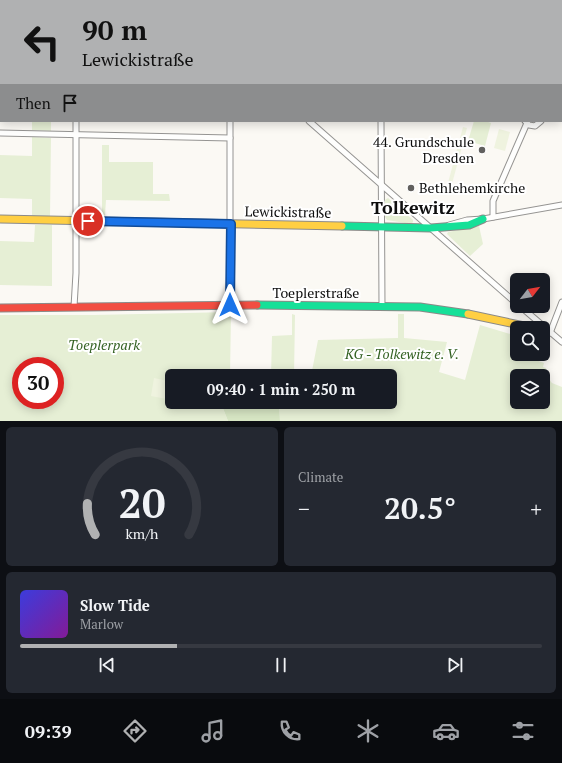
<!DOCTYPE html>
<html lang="en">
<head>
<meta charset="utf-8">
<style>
	body { margin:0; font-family:"PT Serif",serif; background:#242831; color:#f1f3f6; height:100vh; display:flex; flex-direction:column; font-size:15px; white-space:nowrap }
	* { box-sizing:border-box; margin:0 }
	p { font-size:13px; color:#9ea1a6 }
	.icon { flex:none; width:22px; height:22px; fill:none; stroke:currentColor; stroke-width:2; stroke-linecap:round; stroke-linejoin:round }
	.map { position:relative; height:421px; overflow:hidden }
	.drawer { display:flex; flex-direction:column; gap:6px; padding:6px; background:#0d0f14; flex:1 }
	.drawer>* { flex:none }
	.hud { position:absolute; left:0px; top:0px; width:562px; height:122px; box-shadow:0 2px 10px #0003; background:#b0b1b2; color:#111; overflow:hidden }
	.needle { width:26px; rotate:59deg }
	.fabs { position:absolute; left:510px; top:273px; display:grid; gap:8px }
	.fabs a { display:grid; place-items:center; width:40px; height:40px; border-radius:6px; background:#171b24; box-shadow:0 2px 10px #0003; font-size:20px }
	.speed { position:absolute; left:12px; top:357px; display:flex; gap:8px; font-size:20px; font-weight:700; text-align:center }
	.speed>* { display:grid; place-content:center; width:52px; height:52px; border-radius:50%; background:#171b24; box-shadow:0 2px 10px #0003; line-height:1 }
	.speed .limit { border:6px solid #d22; background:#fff; color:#111 }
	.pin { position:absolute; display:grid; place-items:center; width:34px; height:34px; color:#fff; margin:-17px; border:2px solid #fff; border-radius:50%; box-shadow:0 1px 4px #0007 }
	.me { position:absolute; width:44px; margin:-22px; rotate:0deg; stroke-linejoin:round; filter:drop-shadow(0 0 3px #0008) }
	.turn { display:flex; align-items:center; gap:14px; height:84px; padding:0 16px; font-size:18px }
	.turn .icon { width:52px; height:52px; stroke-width:2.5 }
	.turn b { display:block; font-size:28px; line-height:34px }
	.then { display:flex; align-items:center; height:38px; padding:0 16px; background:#0003; gap:8px; font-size:15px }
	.big { font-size:30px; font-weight:800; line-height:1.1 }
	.drawer .tile { flex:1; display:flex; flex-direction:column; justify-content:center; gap:6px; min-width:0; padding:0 14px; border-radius:6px; background:#242831 }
	.drawer .dial { align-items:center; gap:0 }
	.dial svg { height:104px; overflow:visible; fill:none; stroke:#363941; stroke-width:7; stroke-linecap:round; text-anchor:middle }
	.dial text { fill:#f1f3f6; stroke:none }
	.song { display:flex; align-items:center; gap:12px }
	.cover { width:48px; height:48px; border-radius:6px; background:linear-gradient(135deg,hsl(240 70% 55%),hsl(290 70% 35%)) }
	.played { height:4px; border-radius:2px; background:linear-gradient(90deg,#b0b1b2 30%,#363941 30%) }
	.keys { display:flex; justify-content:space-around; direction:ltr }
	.heat { display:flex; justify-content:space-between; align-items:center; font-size:22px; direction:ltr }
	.drawer .tiles { flex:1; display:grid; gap:6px; grid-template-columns:1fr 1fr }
	.tile:last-child { grid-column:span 2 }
	.trip { position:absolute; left:165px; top:369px; width:232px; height:40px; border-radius:6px; background:#171b24; box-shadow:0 2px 10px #0003; font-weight:800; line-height:40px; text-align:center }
	.tab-bar { display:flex; height:64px; justify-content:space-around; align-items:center; background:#090b0e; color:#9ea1a6 }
	.tab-bar .icon { width:28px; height:28px }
	.tab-bar .current { color:#b0b1b2 }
	.tab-bar b { font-size:18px; color:#f1f3f6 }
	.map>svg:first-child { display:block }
	.green { fill:#e6efd5; fill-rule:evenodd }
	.forest { fill:#d7e6c4 }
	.pitch { fill:#eff3df }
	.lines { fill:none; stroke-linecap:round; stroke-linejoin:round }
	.street-casing { stroke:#959492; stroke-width:7 }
	.fast-casing { stroke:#8b8a88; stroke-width:9 }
	.slow-casing { stroke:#8b8a88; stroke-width:9 }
	.jam-casing { stroke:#8b8a88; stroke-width:9 }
	.street { stroke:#fefefd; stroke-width:5 }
	.fast { stroke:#16e098; stroke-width:7 }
	.slow { stroke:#ffcf43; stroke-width:7 }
	.jam { stroke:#f24e42; stroke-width:7 }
	.route-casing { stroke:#114b97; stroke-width:10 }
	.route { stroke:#1a73e8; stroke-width:7 }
	.poi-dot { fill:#61605e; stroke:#fff; stroke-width:1.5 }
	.labels { text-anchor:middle; stroke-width:4; stroke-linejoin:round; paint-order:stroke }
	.poi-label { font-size:14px; fill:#0e0e0e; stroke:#fff; text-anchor:end }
	.street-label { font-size:14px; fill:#0e0e0e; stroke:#fff }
	.park-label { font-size:14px; font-style:italic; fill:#346223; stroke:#fff }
	.district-label { font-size:18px; font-weight:bold; fill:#0e0e0e; stroke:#fff }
</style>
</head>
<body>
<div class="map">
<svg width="562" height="421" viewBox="0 0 562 421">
	<rect width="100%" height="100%" fill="#fbf9f4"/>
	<g class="green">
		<path d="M32,121H51V131L32,130Z"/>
		<path d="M474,121H485L491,123L485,146L468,141Z"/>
		<path d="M32,137L51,138L50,217H32V199L0,198V155L32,156Z"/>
		<path d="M102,145H109V162H153V194H169L170,201L106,200L105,215H102Z"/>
		<path d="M388,198L413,220V222L411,224L387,220L385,217V200Z"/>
		<path d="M35,225H52V286L0,285V241L34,242Z"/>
		<path d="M479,226L483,244L470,256L447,234L448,232Z"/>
		<path d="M231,312L230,376H172V402H222V406L228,421H0V315H94ZM21,366H55V400H21Z"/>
		<path d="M292,314L295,315L294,376H271L272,336L292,335Z"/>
		<path d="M398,314H404V338L447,342L439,372L465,380L480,325L517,336V354H531L530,358L544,363L543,367L546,368L545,374L552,383L562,387V421H280L279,402H390V376H311L318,340L398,338ZM517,376H543V402H517Z"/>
	</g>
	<path class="forest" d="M222,402H279L280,421H228L222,406Z"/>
	<g class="pitch">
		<path d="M463,127L467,128L449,195L445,194Z"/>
		<path d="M499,129L510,132L505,151L494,148Z"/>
		<path d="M154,378L172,382V400L151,396Z"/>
	</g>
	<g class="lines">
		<g class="street-casing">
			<g id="street">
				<path d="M175,0L177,1"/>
				<path d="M381,0V1"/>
				<path d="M461,0V1"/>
				<path d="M517,0V1"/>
				<path d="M75,1V0"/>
				<path d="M561,17L562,16"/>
				<path d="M0,44H1"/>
				<path d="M309,121L517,304"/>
				<path d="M381,121L382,306"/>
				<path d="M525,121L529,125L535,126L541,121"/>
				<path d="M0,133L230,138"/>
				<path d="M493,217V201L527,123"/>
				<path d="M449,225L467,220L483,219L562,205"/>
				<path d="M230,305V121"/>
				<path d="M520,306L562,342"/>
				<path d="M74,307L76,273V121"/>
				<path d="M550,333L562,302"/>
			</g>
		</g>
		<g class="fast-casing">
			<g id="fast">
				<path d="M342,226L431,228L469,225L483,219"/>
				<path d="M257,305L420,307L468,314"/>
			</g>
		</g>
		<g class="slow-casing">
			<g id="slow">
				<path d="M0,219L342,226"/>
				<path d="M468,314L534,328"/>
			</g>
		</g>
		<g class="jam-casing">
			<path id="jam" d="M0,308L257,305"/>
		</g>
		<use href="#street" class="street"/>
		<use href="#fast" class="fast"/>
		<use href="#slow" class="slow"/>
		<use href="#jam" class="jam"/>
	</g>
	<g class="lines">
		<g class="route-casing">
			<path id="route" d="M88,221L231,224L230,305"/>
		</g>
		<use href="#route" class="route"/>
	</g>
	<g class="poi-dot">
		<circle cx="482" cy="150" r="4"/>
		<circle cx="411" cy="188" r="4"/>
	</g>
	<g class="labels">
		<g class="poi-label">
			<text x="474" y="147">44. Grundschule<tspan x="474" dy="16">Dresden</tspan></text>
			<text x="419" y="193" text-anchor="start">Bethlehemkirche</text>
		</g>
		<g class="street-label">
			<text transform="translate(288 212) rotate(1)" y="5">Lewickistraße</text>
			<text x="316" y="298">Toeplerstraße</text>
		</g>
		<g class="park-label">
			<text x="104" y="350">Toeplerpark</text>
			<text x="402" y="359">KG - Tolkewitz e. V.</text>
		</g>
		<g class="district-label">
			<text x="413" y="214">Tolkewitz</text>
		</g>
	</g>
</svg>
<div class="fabs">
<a><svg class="needle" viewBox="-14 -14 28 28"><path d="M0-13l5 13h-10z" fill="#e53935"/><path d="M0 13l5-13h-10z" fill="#9ea1a6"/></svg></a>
<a><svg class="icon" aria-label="search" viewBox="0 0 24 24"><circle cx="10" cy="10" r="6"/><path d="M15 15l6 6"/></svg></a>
<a><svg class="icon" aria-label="layers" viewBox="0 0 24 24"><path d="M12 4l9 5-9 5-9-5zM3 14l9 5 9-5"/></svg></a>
</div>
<div class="speed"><div class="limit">30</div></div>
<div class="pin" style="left:88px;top:221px;background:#d93025"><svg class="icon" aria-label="arrive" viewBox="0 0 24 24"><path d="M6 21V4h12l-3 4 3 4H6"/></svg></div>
<svg class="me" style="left:230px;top:305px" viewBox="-20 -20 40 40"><path d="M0-17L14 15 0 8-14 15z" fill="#1a73e8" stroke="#fff" stroke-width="4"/></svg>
<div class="trip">09:40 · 1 min · 250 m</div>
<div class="hud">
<div class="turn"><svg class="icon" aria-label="left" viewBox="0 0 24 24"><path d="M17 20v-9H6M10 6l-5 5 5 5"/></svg><div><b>90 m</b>Lewickistraße</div></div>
<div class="then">Then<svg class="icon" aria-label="arrive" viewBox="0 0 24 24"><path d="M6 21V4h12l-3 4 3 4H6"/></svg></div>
</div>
</div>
<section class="drawer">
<div class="tiles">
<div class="tile dial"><svg viewBox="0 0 100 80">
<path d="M14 69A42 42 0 1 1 86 69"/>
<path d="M14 69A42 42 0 0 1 8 45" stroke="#b0b1b2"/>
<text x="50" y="56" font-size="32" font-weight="700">20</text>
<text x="50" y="72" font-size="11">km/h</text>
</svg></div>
<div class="tile"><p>Climate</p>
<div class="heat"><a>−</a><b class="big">20.5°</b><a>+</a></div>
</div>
<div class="tile">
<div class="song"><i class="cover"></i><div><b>Slow Tide</b><p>Marlow</p></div></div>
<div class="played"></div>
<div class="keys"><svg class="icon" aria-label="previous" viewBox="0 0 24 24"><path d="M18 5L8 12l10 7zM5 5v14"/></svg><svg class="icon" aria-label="pause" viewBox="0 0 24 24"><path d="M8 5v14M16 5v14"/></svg><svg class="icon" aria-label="next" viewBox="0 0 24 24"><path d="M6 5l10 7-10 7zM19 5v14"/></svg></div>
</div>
</div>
</section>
<nav class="tab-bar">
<b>09:39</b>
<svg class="icon current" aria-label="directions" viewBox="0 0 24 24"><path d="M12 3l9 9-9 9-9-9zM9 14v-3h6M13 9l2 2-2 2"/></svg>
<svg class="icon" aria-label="music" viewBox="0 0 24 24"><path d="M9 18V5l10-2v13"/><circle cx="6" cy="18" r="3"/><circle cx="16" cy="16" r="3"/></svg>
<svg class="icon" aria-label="phone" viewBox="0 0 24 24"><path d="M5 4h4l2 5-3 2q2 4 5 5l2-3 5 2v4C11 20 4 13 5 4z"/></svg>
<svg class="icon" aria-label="climate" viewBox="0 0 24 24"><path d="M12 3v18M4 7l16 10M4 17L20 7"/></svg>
<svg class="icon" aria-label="car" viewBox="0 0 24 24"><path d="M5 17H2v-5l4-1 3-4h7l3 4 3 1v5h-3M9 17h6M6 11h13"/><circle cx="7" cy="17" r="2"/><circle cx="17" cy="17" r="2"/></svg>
<svg class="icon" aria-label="filters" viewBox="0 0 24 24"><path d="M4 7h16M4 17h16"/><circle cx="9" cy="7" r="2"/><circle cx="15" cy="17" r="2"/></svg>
</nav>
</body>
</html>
